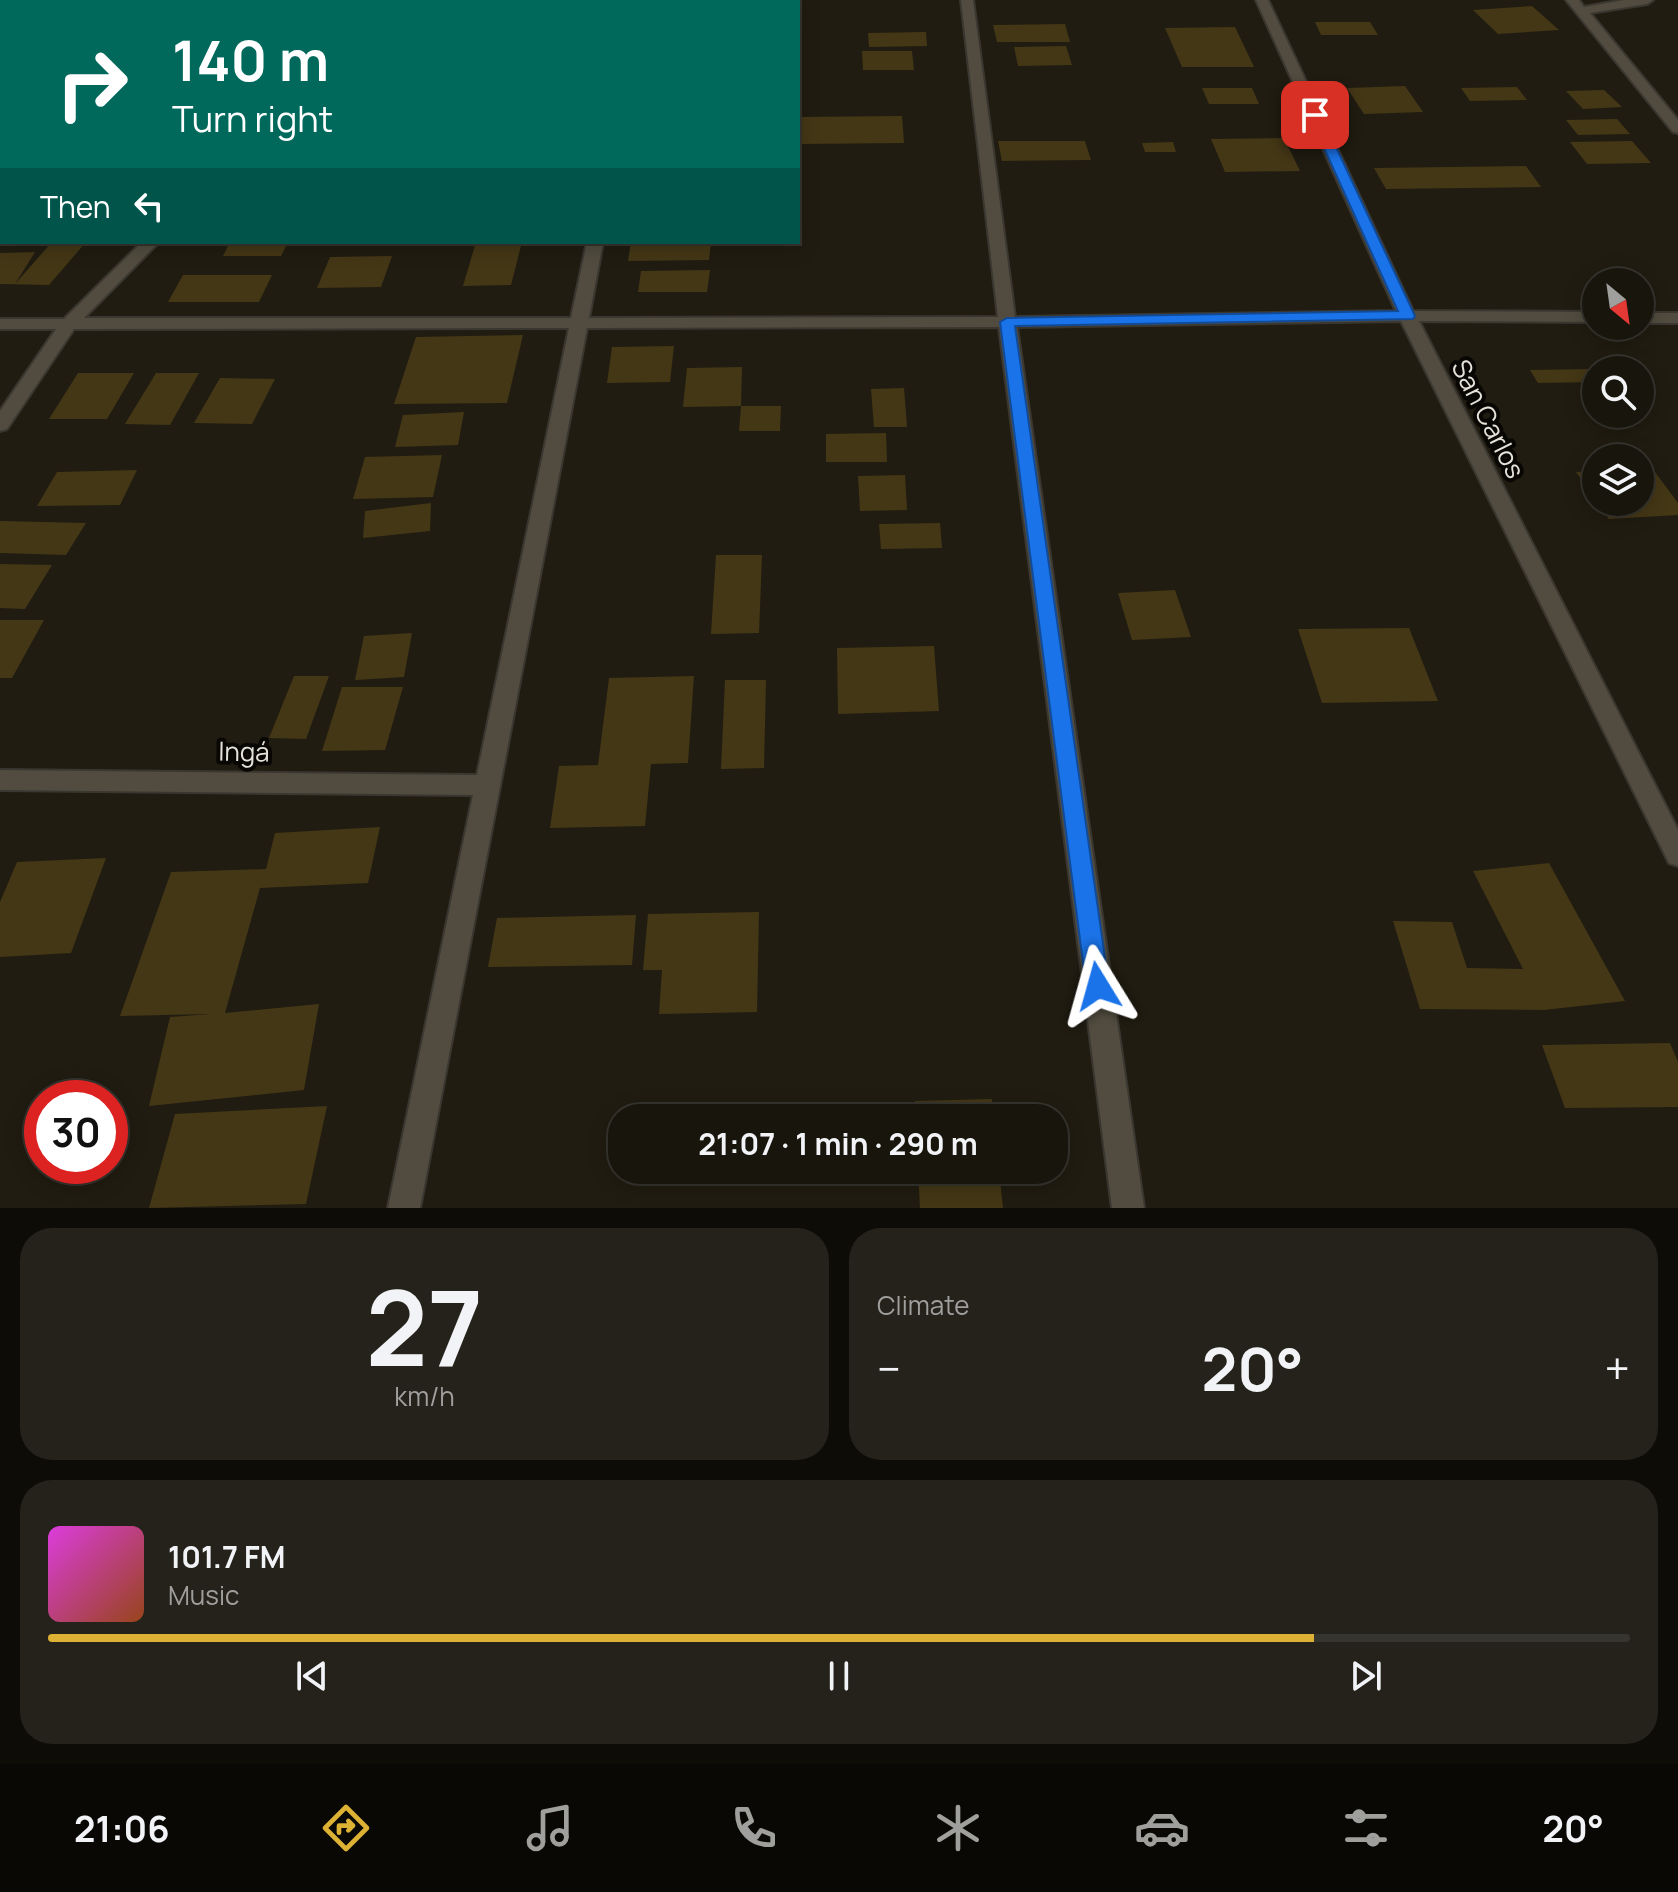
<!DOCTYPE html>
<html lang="en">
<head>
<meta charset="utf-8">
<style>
	body { margin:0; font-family:Manrope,sans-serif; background:#25221b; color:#f1f3f6; height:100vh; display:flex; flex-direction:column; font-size:30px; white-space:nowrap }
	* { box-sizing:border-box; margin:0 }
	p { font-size:26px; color:#9f9f9d }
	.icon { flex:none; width:44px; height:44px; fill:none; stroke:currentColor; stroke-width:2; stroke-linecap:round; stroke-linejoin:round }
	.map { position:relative; height:1208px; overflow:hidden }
	.details { display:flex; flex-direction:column; gap:20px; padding:20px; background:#0d0c07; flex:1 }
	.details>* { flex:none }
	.top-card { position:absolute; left:0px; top:0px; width:800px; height:244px; box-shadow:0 4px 20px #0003,0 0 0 2px #36342e; background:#00695c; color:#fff; overflow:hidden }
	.needle { width:52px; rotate:151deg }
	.fabs { position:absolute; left:1582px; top:268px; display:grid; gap:16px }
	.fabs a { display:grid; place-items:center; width:72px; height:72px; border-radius:50%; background:#18150d; box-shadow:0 4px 20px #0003,0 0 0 2px #36342e; font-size:40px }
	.speed { position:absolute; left:24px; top:1080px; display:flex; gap:16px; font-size:40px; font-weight:700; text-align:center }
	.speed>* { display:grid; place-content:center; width:104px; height:104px; border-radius:50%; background:#18150d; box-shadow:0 4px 20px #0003,0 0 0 2px #36342e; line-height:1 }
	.speed .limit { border:12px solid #d22; background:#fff; color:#111 }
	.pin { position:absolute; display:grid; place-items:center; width:68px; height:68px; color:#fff; margin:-34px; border-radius:16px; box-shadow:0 4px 12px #0006 }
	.me { position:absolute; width:88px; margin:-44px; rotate:352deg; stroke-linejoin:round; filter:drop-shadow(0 0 6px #0008) }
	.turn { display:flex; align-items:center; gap:28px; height:168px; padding:0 40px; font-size:36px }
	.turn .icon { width:104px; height:104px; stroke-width:2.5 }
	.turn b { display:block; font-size:56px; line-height:68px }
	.then { display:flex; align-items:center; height:76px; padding:0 40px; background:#0003; gap:16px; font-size:30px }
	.big { font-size:60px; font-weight:700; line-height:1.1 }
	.details .tile { flex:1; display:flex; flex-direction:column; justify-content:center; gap:12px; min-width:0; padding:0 28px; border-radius:32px; background:#25221b }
	.details .dial { align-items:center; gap:0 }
	.dial b { font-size:104px; line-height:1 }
	.song { display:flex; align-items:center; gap:24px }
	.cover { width:96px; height:96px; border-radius:12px; background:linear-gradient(135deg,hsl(300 70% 55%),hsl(20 70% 35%)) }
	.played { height:8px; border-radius:4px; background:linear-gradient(90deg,#ddb133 80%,#36342e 80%) }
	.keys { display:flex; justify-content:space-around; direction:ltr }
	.heat { display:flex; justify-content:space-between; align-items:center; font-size:44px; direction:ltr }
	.details .tiles { flex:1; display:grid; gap:20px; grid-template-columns:1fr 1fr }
	.tile:last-child { grid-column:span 2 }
	.trip { position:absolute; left:608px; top:1104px; width:460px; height:80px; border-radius:32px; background:#18150d; box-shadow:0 4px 20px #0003,0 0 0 2px #36342e; font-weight:700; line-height:80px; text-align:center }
	.dock { display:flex; height:128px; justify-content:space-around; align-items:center; background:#0a0805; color:#9f9f9d }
	.dock .icon { width:56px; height:56px }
	.dock .current { color:#ddb133 }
	.dock b { font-size:36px; color:#f1f3f6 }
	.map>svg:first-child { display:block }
	.building { fill:#443716 }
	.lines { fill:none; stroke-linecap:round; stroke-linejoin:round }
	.minor-casing { stroke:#3a3731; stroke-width:4 }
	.minor { fill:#514c3f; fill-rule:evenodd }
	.route { fill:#1a73e8; stroke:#114b97; stroke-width:2 }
	.labels { text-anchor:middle; stroke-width:8; stroke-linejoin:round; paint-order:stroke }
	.street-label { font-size:26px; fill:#e6e3db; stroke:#080703 }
</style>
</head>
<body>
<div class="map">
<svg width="1678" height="1208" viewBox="0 0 1678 1208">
	<rect width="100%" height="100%" fill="#201c11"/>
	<g class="building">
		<path d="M1532,6L1559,30L1498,34L1473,10Z"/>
		<path d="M1315,22H1370L1378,35H1321Z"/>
		<path d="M1065,24L1070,42H997L993,25Z"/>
		<path d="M1235,27L1254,67H1182L1165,28Z"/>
		<path d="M926,32L927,46L869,47L868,33Z"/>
		<path d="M1066,46L1072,65L1018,66L1014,47Z"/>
		<path d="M862,51H912L914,70H863Z"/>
		<path d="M1405,86L1423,112L1364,114L1347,88Z"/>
		<path d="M1517,87L1527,100L1470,101L1461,88Z"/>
		<path d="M1202,88H1252L1259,104H1209Z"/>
		<path d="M1604,90L1622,107L1583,109L1566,91Z"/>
		<path d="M902,116L904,143L798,144V117Z"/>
		<path d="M1617,119L1630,134L1578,135L1566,120Z"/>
		<path d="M1284,138L1300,171L1225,172L1211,139Z"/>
		<path d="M998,141H1085L1091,160L1002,161Z"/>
		<path d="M1632,141L1651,163L1587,164L1570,142Z"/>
		<path d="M1173,142L1176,152H1145L1142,143Z"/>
		<path d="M1526,166L1541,187L1386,189L1374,168Z"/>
		<path d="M52,242H86L49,285L0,284V253L35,252L15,284Z"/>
		<path d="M230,242H288L281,256H223Z"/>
		<path d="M476,242H522L511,285L463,286Z"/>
		<path d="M631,242H711L709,260L628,261Z"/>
		<path d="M392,256L381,287L317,288L330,257Z"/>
		<path d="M710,270L707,292H638L641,271Z"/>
		<path d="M183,275H272L259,302H168Z"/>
		<path d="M523,335L507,403L394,404L416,337Z"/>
		<path d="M674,346L670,382L607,383L612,347Z"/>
		<path d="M742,367L741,406H781L780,431H739L741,406L683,407L687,368Z"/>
		<path d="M1596,369V382L1538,383L1530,370Z"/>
		<path d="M78,373H134L107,419H49Z"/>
		<path d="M156,373H199L170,425L125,424Z"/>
		<path d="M220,378L275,379L252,424L194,423Z"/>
		<path d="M904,388L907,427H874L871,389Z"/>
		<path d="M464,412L458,445L395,447L403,415Z"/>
		<path d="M886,433L887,462H826V434Z"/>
		<path d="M442,455L433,497L353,499L365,457Z"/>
		<path d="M1640,468H1652L1678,503V515L1609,519L1597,502H1640Z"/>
		<path d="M137,470L120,505L37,506L57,472Z"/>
		<path d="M1596,471V500L1576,472Z"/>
		<path d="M905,475L907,510L860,511L858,476Z"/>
		<path d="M431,503L430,531L363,538L365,511Z"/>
		<path d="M0,521L86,523L66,555L0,553Z"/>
		<path d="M940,523L942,548L881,549L879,524Z"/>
		<path d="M716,555H762L759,633L711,634Z"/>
		<path d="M0,564L52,565L25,609L0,608Z"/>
		<path d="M1175,590L1191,637L1132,640L1118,593Z"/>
		<path d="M0,620H44L12,678H0Z"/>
		<path d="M1409,628L1438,701L1322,703L1298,629Z"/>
		<path d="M412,633L404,677L355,680L364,636Z"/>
		<path d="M934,646L939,711L838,714L837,648Z"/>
		<path d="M294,676H329L306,739L269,738Z"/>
		<path d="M694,676L688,763L651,764L645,826L550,828L559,766L598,765L609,678Z"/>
		<path d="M725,680H766L764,768L721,769Z"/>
		<path d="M342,687H403L385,750L322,751Z"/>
		<path d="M380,827L368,883L260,888L225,1013L319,1004L304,1090L149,1106L170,1017L210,1014L120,1016L171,872L266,869L275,833Z"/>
		<path d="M106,858L71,953L0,957V902L17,862Z"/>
		<path d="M1549,863L1625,1001L1544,1010L1420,1009L1393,921L1452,922L1467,968L1523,969L1473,871Z"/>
		<path d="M759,912L757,1012L659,1014L662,970H643L648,914Z"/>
		<path d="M636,915L632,965L488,967L497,918Z"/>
		<path d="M1670,1043L1678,1062V1107L1565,1108L1542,1045Z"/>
		<path d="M992,1099L994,1118H916L915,1101Z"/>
		<path d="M327,1106L306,1204L149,1208L175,1114Z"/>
		<path d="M918,1170H999L1003,1208H920Z"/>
	</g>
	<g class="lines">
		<g class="minor-casing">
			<g id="minor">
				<rect x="637" y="0" width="12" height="2"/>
				<path d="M961,0H973L1015,317L1396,311L1256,0H1268L1413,311L1596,312V322L1419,321L1678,830V866L1669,863L1401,321L1017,327L1144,1208H1112L999,327L587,328L420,1208H388L473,795L0,790V770L477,775L569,328L74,329L7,429L0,431V411L56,329H0V319H64L142,242H159L84,318H571L587,242H603L589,318L998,317Z"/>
				<path d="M1566,0H1579L1584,7L1624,0H1653L1647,4L1590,13L1678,120V133L1673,132Z"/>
				<rect x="0" y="129" width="2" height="8"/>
				<rect x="1640" y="313" width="38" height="10"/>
			</g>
		</g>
		<use href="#minor" class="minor"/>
	</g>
	<path class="route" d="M1315,111L1321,115L1415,316L1413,319L1015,326L1109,986L1106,994L1098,997L1089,994L1086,986L1000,322L1007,318L1398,311L1309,115Z"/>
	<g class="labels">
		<g class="street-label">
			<text transform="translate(1488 419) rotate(63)" y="9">San Carlos</text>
			<text transform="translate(244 752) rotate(1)" y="9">Ingá</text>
		</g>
	</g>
</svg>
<div class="fabs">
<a><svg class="needle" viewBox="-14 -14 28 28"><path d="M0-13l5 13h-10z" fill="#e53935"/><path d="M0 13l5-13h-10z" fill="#9f9f9d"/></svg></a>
<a><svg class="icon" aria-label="search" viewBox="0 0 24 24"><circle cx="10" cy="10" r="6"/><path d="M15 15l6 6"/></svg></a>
<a><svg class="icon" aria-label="layers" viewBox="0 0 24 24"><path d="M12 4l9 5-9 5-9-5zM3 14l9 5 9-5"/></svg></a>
</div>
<div class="speed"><div class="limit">30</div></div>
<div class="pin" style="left:1315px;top:115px;background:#d93025"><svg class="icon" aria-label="arrive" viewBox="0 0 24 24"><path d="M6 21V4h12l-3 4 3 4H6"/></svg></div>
<svg class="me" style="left:1098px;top:986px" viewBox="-20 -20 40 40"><path d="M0-17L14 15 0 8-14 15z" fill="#1a73e8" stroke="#fff" stroke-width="4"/></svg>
<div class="trip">21:07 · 1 min · 290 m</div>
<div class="top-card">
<div class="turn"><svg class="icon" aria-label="right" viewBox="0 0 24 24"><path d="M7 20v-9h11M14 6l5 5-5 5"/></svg><div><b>140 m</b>Turn right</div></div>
<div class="then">Then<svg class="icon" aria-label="left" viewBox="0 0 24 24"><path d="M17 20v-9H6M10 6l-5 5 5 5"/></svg></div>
</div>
</div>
<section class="details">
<div class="tiles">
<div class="tile dial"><b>27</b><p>km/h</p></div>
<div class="tile"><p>Climate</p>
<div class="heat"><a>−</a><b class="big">20°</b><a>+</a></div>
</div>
<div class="tile">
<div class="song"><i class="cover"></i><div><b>101.7 FM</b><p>Music</p></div></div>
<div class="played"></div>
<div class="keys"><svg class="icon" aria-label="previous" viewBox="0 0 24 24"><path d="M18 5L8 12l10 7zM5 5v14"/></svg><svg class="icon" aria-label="pause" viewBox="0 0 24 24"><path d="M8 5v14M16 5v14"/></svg><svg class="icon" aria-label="next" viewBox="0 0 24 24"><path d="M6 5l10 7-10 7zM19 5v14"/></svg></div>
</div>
</div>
</section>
<nav class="dock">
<b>21:06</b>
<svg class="icon current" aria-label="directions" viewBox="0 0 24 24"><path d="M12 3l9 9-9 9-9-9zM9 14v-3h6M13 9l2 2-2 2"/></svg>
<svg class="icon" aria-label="music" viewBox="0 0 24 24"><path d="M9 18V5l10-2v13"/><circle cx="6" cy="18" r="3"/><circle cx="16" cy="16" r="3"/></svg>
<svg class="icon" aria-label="phone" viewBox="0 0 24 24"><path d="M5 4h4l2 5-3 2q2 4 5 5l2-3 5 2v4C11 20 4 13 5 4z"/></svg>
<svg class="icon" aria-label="climate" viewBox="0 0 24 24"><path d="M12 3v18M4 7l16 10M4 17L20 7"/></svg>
<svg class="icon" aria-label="car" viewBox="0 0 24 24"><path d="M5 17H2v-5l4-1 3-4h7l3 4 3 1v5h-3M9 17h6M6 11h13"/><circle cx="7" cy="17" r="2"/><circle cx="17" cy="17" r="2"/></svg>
<svg class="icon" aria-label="filters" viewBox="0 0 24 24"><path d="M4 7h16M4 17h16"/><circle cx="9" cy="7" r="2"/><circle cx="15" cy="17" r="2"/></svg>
<b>20°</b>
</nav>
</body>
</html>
